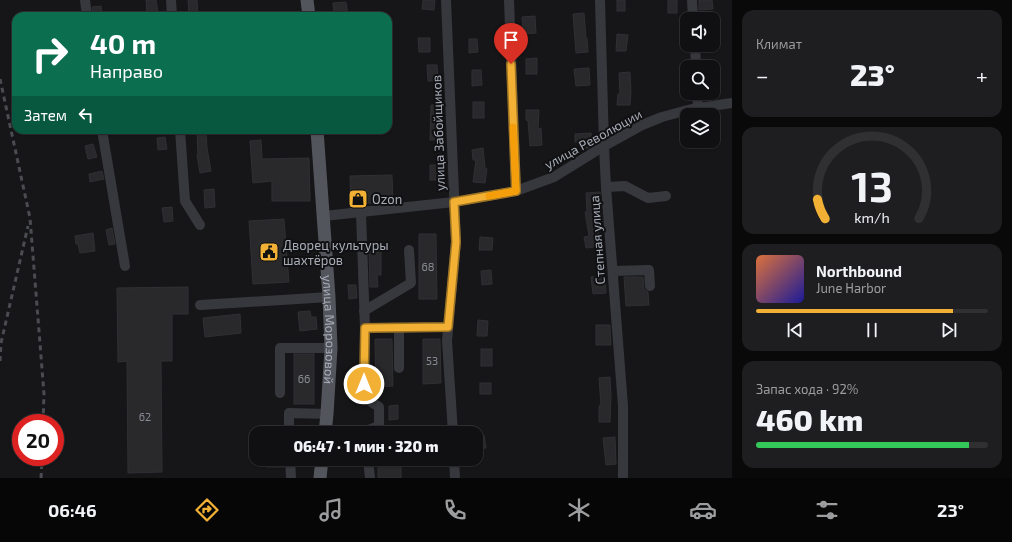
<!DOCTYPE html>
<html lang="ru">
<head>
<meta charset="utf-8">
<style>
	body { margin:0; font-family:"Exo 2",sans-serif; background:#1e1e20; color:#f1f3f6; height:100vh; display:flex; flex-direction:column; font-size:15px; white-space:nowrap }
	* { box-sizing:border-box; margin:0 }
	p { font-size:13px; color:#9c9d9f }
	.icon { flex:none; width:22px; height:22px; fill:none; stroke:currentColor; stroke-width:2; stroke-linecap:round; stroke-linejoin:round }
	.map { position:relative; flex:1; overflow:hidden }
	.side { display:flex; flex-direction:column; gap:10px; padding:10px; background:#09090a; width:280px }
	.side>* { flex:none }
	.guide { position:absolute; left:12px; top:12px; width:380px; height:122px; border-radius:12px; box-shadow:0 1px 3px #0004,0 0 0 1px #303032; background:#0b6e4f; color:#fff; overflow:hidden }
	.fabs { position:absolute; left:680px; top:12px; display:grid; gap:8px }
	.fabs a { display:grid; place-items:center; width:40px; height:40px; border-radius:8px; background:#101012; box-shadow:0 1px 3px #0004,0 0 0 1px #303032; font-size:20px }
	.speed { position:absolute; left:12px; top:414px; display:flex; gap:8px; font-size:20px; font-weight:700; text-align:center }
	.speed>* { display:grid; place-content:center; width:52px; height:52px; border-radius:50%; background:#101012; box-shadow:0 1px 3px #0004,0 0 0 1px #303032; line-height:1 }
	.speed .limit { border:6px solid #d22; background:#fff; color:#111 }
	.pin { position:absolute; display:grid; place-items:center; width:34px; height:34px; color:#fff; margin:-41px -17px; border-radius:50% 50% 50% 0; rotate:-45deg; box-shadow:0 0 4px #0007 }
	.pin .icon { rotate:45deg }
	.me { position:absolute; width:44px; margin:-22px; rotate:0deg; stroke-linejoin:round; filter:drop-shadow(0 0 3px #0008) }
	.turn { display:flex; align-items:center; gap:14px; height:84px; padding:0 12px; font-size:18px }
	.turn .icon { width:52px; height:52px; stroke-width:2.5 }
	.turn b { display:block; font-size:28px; line-height:34px }
	.then { display:flex; align-items:center; height:38px; padding:0 12px; background:#0003; gap:8px; font-size:15px }
	.big { font-size:30px; font-weight:800; line-height:1.1 }
	.side .card { flex:1; display:flex; flex-direction:column; justify-content:center; gap:6px; min-width:0; padding:0 14px; border-radius:12px; background:#1e1e20 }
	.side .dial { align-items:center; gap:0 }
	.dial svg { height:104px; overflow:visible; fill:none; stroke:#303032; stroke-width:7; stroke-linecap:round; text-anchor:middle }
	.dial text { fill:#f1f3f6; stroke:none }
	.song { display:flex; align-items:center; gap:12px }
	.cover { width:48px; height:48px; border-radius:6px; background:linear-gradient(135deg,hsl(20 70% 55%),hsl(240 70% 35%)) }
	.played { height:4px; border-radius:2px; background:linear-gradient(90deg,#f2b134 85%,#303032 85%) }
	.keys { display:flex; justify-content:space-around; direction:ltr }
	.heat { display:flex; justify-content:space-between; align-items:center; font-size:22px; direction:ltr }
	.charge { height:6px; border-radius:3px; background:linear-gradient(90deg,#34c759 92%,#303032 0) }
	.trip { position:absolute; left:249px; top:426px; width:234px; height:40px; border-radius:12px; background:#101012; box-shadow:0 1px 3px #0004,0 0 0 1px #303032; font-weight:800; line-height:40px; text-align:center }
	.tab-bar { display:flex; height:64px; justify-content:space-around; align-items:center; background:#060607; color:#9c9d9f }
	.tab-bar .icon { width:28px; height:28px }
	.tab-bar .on { color:#f2b134 }
	.tab-bar b { font-size:18px; color:#f1f3f6 }
	main { display:flex; flex:1; min-height:0 }
	.map>svg:first-child { display:block }
	.building { fill:#29292c; stroke:#303034 }
	.lines { fill:none; stroke-linecap:round; stroke-linejoin:round }
	.minor { stroke:#37383d; stroke-width:10 }
	.major { stroke:#53555c; stroke-width:13 }
	.rail { stroke:#4a4c52; stroke-width:3; stroke-dasharray:5 4; stroke-linecap:butt }
	.route-casing { stroke:#9d7322; stroke-width:10 }
	.route { stroke:#f2b134; stroke-width:7 }
	.slow { stroke:#f59e0b; stroke-width:7 }
	.labels { text-anchor:middle; stroke-width:4; stroke-linejoin:round; paint-order:stroke }
	.number-label { font-size:11px; fill:#888b94 }
	.street-label { font-size:13px; fill:#a8adb8; stroke:#111113 }
	.poi-label { font-size:13px; fill:#a8adb8; stroke:#111113; text-anchor:start }
</style>
</head>
<body>
<main>
<div class="map">
<svg width="732" height="478" viewBox="0 0 732 478">
	<rect width="100%" height="100%" fill="#161618"/>
	<g class="building">
		<path d="M146,0H156L158,13L147,14Z"/>
		<path d="M188,0H197L198,16H189Z"/>
		<path d="M423,0H435L434,10L422,9Z"/>
		<rect x="617" y="0" width="8" height="11"/>
		<rect x="668" y="0" width="9" height="13"/>
		<path d="M699,0H712L713,9L699,10Z"/>
		<path d="M346,2L348,16H334L333,3Z"/>
		<path d="M101,6L102,16H93L92,7Z"/>
		<path d="M584,13L586,38H587L588,52L576,53L573,14Z"/>
		<path d="M535,16L536,33L523,34L522,17Z"/>
		<path d="M617,34L628,35L626,51H616Z"/>
		<path d="M418,38H430V52H419Z"/>
		<path d="M469,39H477L478,52L469,53Z"/>
		<path d="M537,58V74H526V59Z"/>
		<path d="M427,65H437L438,81H428Z"/>
		<path d="M589,68L590,85L576,86L574,69Z"/>
		<path d="M472,70H481L482,85L472,86Z"/>
		<path d="M630,72L631,92L630,105H617L618,94H620L619,73Z"/>
		<rect x="473" y="102" width="11" height="16"/>
		<path d="M431,105H439L438,127H440V140H430Z"/>
		<path d="M526,110H539L538,129L541,128L542,145L530,146L528,121L526,120Z"/>
		<path d="M197,131H206L207,148L211,171L200,173L197,155H198Z"/>
		<path d="M591,133L592,146L589,148H584V142H575V134Z"/>
		<path d="M165,137L167,149L158,150L157,138Z"/>
		<path d="M261,140L262,159L309,158L310,201H272V181L253,183L250,141Z"/>
		<path d="M93,144L97,157L88,159L85,146Z"/>
		<path d="M483,148L485,168L487,169L485,183L473,182L476,160H473L472,150Z"/>
		<rect x="430" y="165" width="10" height="15"/>
		<path d="M102,171L104,179L90,182L89,174Z"/>
		<path d="M392,175L393,202L351,204L350,176Z"/>
		<path d="M214,189L215,207L205,208L204,190Z"/>
		<path d="M600,192L602,222L597,223L601,246L586,248L584,237L589,236L585,212H587L586,193Z"/>
		<path d="M172,207L173,221L164,222L162,208Z"/>
		<path d="M284,219L289,282L253,284L249,221Z"/>
		<path d="M112,228L115,244L109,245L106,230Z"/>
		<path d="M93,233L95,251L80,253L78,244H76L75,236Z"/>
		<path d="M419,234H436L437,299H419Z"/>
		<path d="M480,237L493,238L492,250H479Z"/>
		<path d="M369,250H381V275H377L378,287H370Z"/>
		<path d="M491,270L492,284L482,285L481,271Z"/>
		<path d="M605,276L606,293L593,294L591,277Z"/>
		<path d="M624,277H643L644,289L648,292L649,305L626,306Z"/>
		<path d="M348,285H356L357,298L349,299Z"/>
		<path d="M188,287V314H172V361H161L162,472L128,473L127,361L118,362L117,288Z"/>
		<path d="M310,311L311,317H316L317,329L300,331L298,312Z"/>
		<path d="M240,314L241,333L205,337L203,318Z"/>
		<path d="M478,320L488,321L487,336H477Z"/>
		<path d="M596,325H610L611,345H596Z"/>
		<path d="M375,339H392L393,386L376,387Z"/>
		<path d="M423,339H440L441,383L423,384Z"/>
		<rect x="481" y="349" width="11" height="17"/>
		<rect x="294" y="354" width="20" height="50"/>
		<path d="M610,377L611,395L610,422H599V406H601L599,378Z"/>
		<rect x="480" y="383" width="11" height="11"/>
		<path d="M398,405V419L389,420V406Z"/>
		<path d="M484,435L486,448L476,449V436Z"/>
		<path d="M615,437L616,464L606,465L603,438Z"/>
		<rect x="267" y="459" width="17" height="8"/>
		<rect x="378" y="459" width="23" height="19"/>
	</g>
	<g class="lines">
		<g class="minor">
			<path d="M85,0L87,16"/>
			<path d="M171,0L172,16"/>
			<path d="M446,0L456,242L447,341L453,433"/>
			<path d="M509,0L516,191"/>
			<path d="M600,0L604,146L606,187L623,406V478"/>
			<path d="M692,0L693,19"/>
			<path d="M695,45L696,67"/>
			<path d="M697,93L698,108"/>
			<path d="M102,130L125,266"/>
			<path d="M180,130L185,201L200,225"/>
			<path d="M606,187L625,186L648,198L666,196"/>
			<path d="M361,212L365,328L448,327"/>
			<path d="M324,216L454,202L516,191L554,177L604,146L642,125L662,117L684,111L698,108L732,103"/>
			<path d="M613,271L649,270L650,286"/>
			<path d="M200,305L329,297"/>
			<path d="M364,311L411,283L409,250"/>
			<path d="M365,328L364,397L379,407V426L366,431V433"/>
			<path d="M399,328V368"/>
			<path d="M280,393V348H331"/>
			<path d="M289,433V413L327,414"/>
			<path d="M290,459L291,478"/>
			<path d="M368,459L370,478"/>
			<path d="M454,459L455,478"/>
		</g>
		<g class="major">
			<path d="M307,0L309,16"/>
			<path id="s1" d="M317,130L329,297L331,348L327,414L325,433"/>
			<path d="M320,478L322,459"/>
		</g>
		<g class="rail">
			<path d="M0,79L30,218L44,394L43,423"/>
			<path d="M0,361L1,343L28,226"/>
			<path d="M41,478L42,457"/>
		</g>
	</g>
	<g class="lines">
		<g class="route-casing">
			<path id="route" d="M364,384L365,328L448,327L456,242L454,202L516,191L511,64"/>
		</g>
		<use href="#route" class="route"/>
		<path class="slow" d="M489,196L516,191L513,127"/>
	</g>
	<defs>
		<g id="shop-square" transform="scale(1)"><rect x="-9" y="-9" width="18" height="18" rx="4" fill="#f2b134" stroke="#111113"/><path d="M-5-2.5h2.3a2.7 3.5 0 0 1 5.4 0H5L5.5 6h-11ZM-1.5-2.5h3a1.5 2.3 0 0 0-3 0Z" fill="#111"/></g>
		<g id="civic-square" transform="scale(1)"><rect x="-9" y="-9" width="18" height="18" rx="4" fill="#f2b134" stroke="#111113"/><path d="M-.6-6.5H3V-4.5H.6V-3L4-1V1h2V6H-6V1h2V-1L-.6-3ZM-1.2 2.5V6h2.4V2.5Z" fill="#111"/></g>
	</defs>
	<g fill-rule="evenodd">
		<use href="#shop-square" x="358" y="199"/>
		<use href="#civic-square" x="269" y="252"/>
	</g>
	<g class="labels">
		<g class="number-label">
			<text x="428" y="271">68</text>
			<text x="432" y="365">53</text>
			<text x="304" y="383">66</text>
			<text x="145" y="421">62</text>
		</g>
		<g class="street-label">
			<text transform="translate(438 133) rotate(-92)" y="5">улица Забойщиков</text>
			<text transform="translate(593 139) rotate(-29)" y="5">улица Революции</text>
			<text transform="translate(597 240) rotate(-94)" y="5">Степная улица</text>
			<text dy="5" stroke="none"><textPath href="#s1" startOffset="200">улица Морозовой</textPath></text>
		</g>
		<g class="poi-label">
			<text x="372" y="204">Ozon</text>
			<text x="283" y="250">Дворец культуры<tspan x="283" dy="15">шахтёров</tspan></text>
		</g>
	</g>
</svg>
<div class="fabs">
<a><svg class="icon" aria-label="sound" viewBox="0 0 24 24"><path d="M4 9h4l5-4v14l-5-4H4zM17 9q2 3 0 6"/></svg></a>
<a><svg class="icon" aria-label="search" viewBox="0 0 24 24"><circle cx="10" cy="10" r="6"/><path d="M15 15l6 6"/></svg></a>
<a><svg class="icon" aria-label="layers" viewBox="0 0 24 24"><path d="M12 4l9 5-9 5-9-5zM3 14l9 5 9-5"/></svg></a>
</div>
<div class="speed"><div class="limit">20</div></div>
<div class="pin" style="left:511px;top:64px;background:#d93025"><svg class="icon" aria-label="arrive" viewBox="0 0 24 24"><path d="M6 21V4h12l-3 4 3 4H6"/></svg></div>
<svg class="me" style="left:364px;top:384px" viewBox="-20 -20 40 40"><circle r="17" fill="#f2b134" stroke="#fff" stroke-width="3"/><path d="M0-11L8 9 0 5-8 9z" fill="#fff"/></svg>
<div class="trip">06:47 · 1 мин · 320 m</div>
<div class="guide">
<div class="turn"><svg class="icon" aria-label="right" viewBox="0 0 24 24"><path d="M7 20v-9h11M14 6l5 5-5 5"/></svg><div><b>40 m</b>Направо</div></div>
<div class="then">Затем<svg class="icon" aria-label="left" viewBox="0 0 24 24"><path d="M17 20v-9H6M10 6l-5 5 5 5"/></svg></div>
</div>
</div>
<section class="side">
<div class="card"><p>Климат</p>
<div class="heat"><a>−</a><b class="big">23°</b><a>+</a></div>
</div>
<div class="card dial"><svg viewBox="0 0 100 80">
<path d="M14 69A42 42 0 1 1 86 69"/>
<path d="M14 69A42 42 0 0 1 8 54" stroke="#f2b134"/>
<text x="50" y="56" font-size="32" font-weight="700">13</text>
<text x="50" y="72" font-size="11">km/h</text>
</svg></div>
<div class="card">
<div class="song"><i class="cover"></i><div><b>Northbound</b><p>June Harbor</p></div></div>
<div class="played"></div>
<div class="keys"><svg class="icon" aria-label="previous" viewBox="0 0 24 24"><path d="M18 5L8 12l10 7zM5 5v14"/></svg><svg class="icon" aria-label="pause" viewBox="0 0 24 24"><path d="M8 5v14M16 5v14"/></svg><svg class="icon" aria-label="next" viewBox="0 0 24 24"><path d="M6 5l10 7-10 7zM19 5v14"/></svg></div>
</div>
<div class="card"><p>Запас хода · 92%</p><b class="big">460 km</b><div class="charge"></div></div>
</section>
</main>
<nav class="tab-bar">
<b>06:46</b>
<svg class="icon on" aria-label="directions" viewBox="0 0 24 24"><path d="M12 3l9 9-9 9-9-9zM9 14v-3h6M13 9l2 2-2 2"/></svg>
<svg class="icon" aria-label="music" viewBox="0 0 24 24"><path d="M9 18V5l10-2v13"/><circle cx="6" cy="18" r="3"/><circle cx="16" cy="16" r="3"/></svg>
<svg class="icon" aria-label="phone" viewBox="0 0 24 24"><path d="M5 4h4l2 5-3 2q2 4 5 5l2-3 5 2v4C11 20 4 13 5 4z"/></svg>
<svg class="icon" aria-label="climate" viewBox="0 0 24 24"><path d="M12 3v18M4 7l16 10M4 17L20 7"/></svg>
<svg class="icon" aria-label="car" viewBox="0 0 24 24"><path d="M5 17H2v-5l4-1 3-4h7l3 4 3 1v5h-3M9 17h6M6 11h13"/><circle cx="7" cy="17" r="2"/><circle cx="17" cy="17" r="2"/></svg>
<svg class="icon" aria-label="filters" viewBox="0 0 24 24"><path d="M4 7h16M4 17h16"/><circle cx="9" cy="7" r="2"/><circle cx="15" cy="17" r="2"/></svg>
<b>23°</b>
</nav>
</body>
</html>
